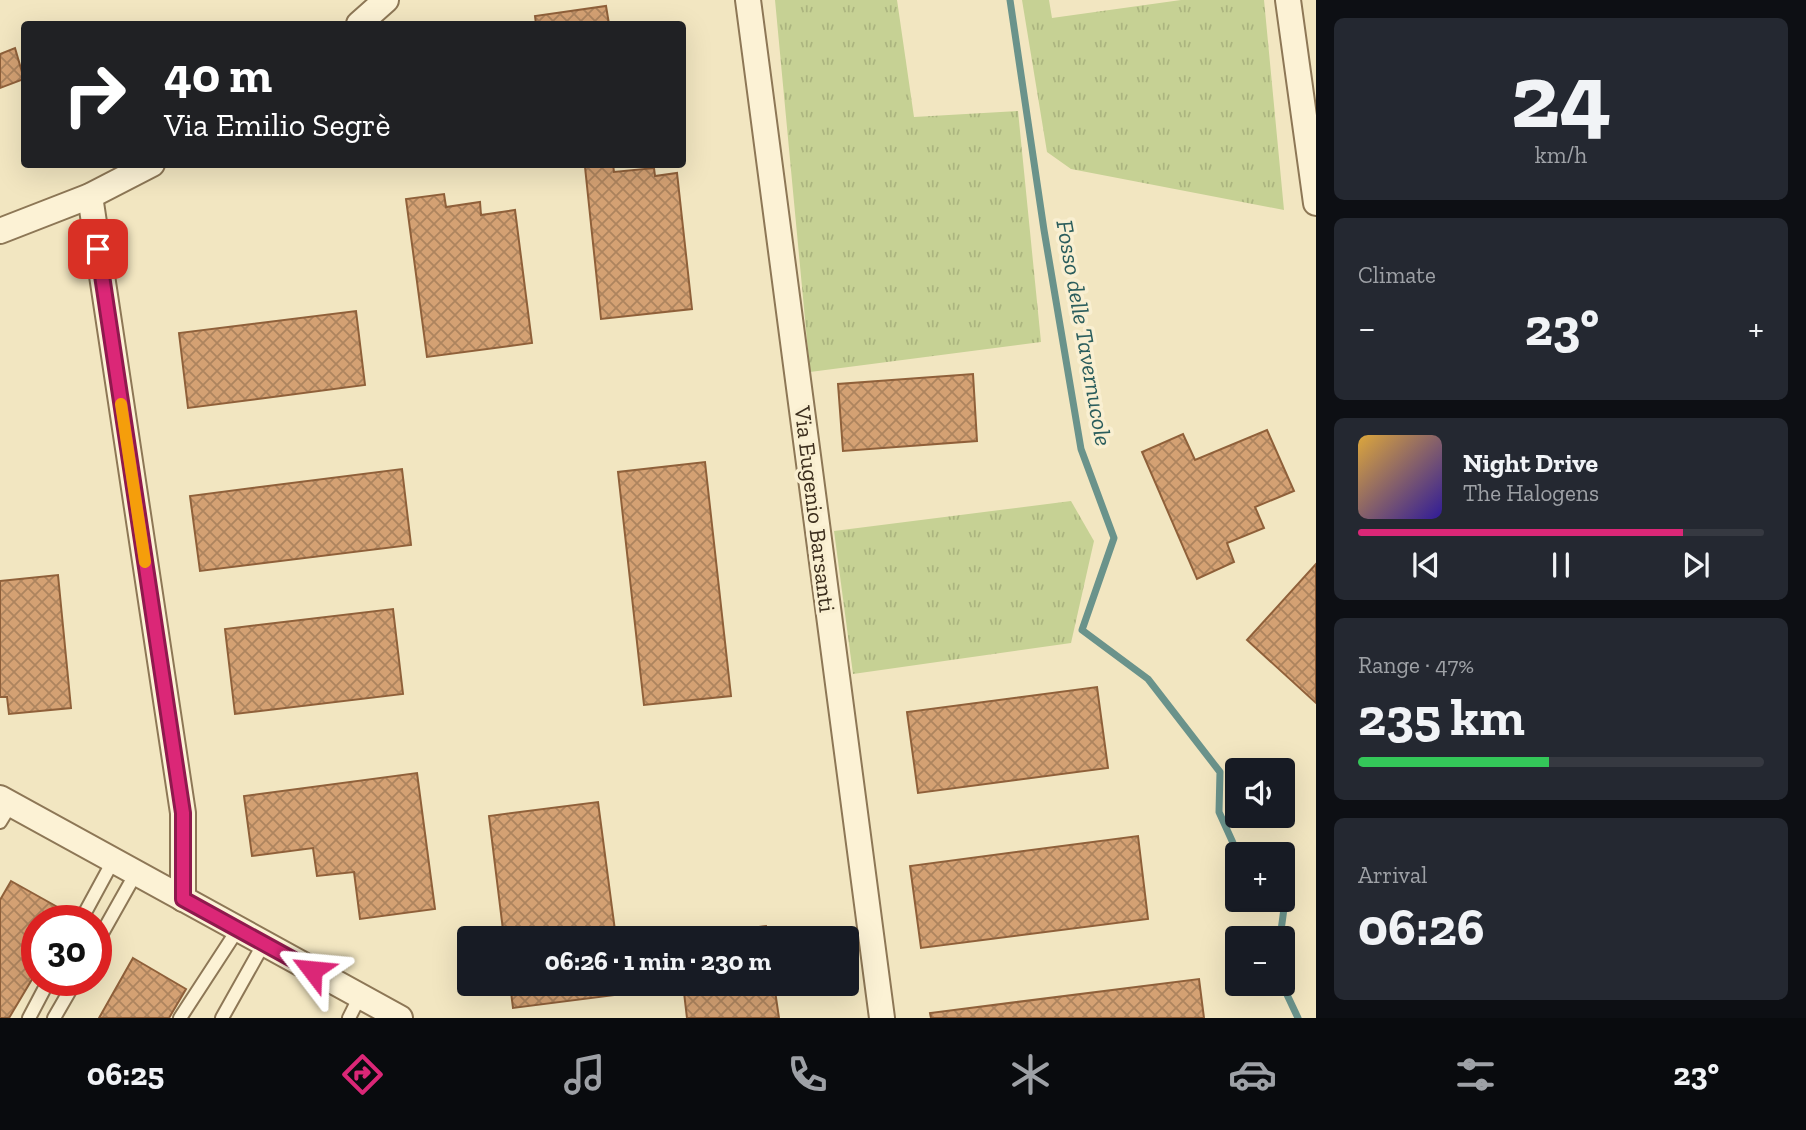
<!DOCTYPE html>
<html lang="en">
<head>
<meta charset="utf-8">
<style>
	body { margin:0; font-family:"Zilla Slab",serif; background:#242831; color:#f1f3f6; height:100vh; display:flex; flex-direction:column; font-size:26px; white-space:nowrap }
	* { box-sizing:border-box; margin:0 }
	p { font-size:23px; color:#9ea1a6 }
	.icon { flex:none; width:38px; height:38px; fill:none; stroke:currentColor; stroke-width:2; stroke-linecap:round; stroke-linejoin:round }
	.map { position:relative; flex:1; overflow:hidden }
	.panel { display:flex; flex-direction:column; gap:18px; padding:18px; background:#0d0f14; width:490px }
	.panel>* { flex:none }
	.guide { position:absolute; left:21px; top:21px; width:665px; height:147px; border-radius:7px; box-shadow:0 7px 28px #0002; background:#202124; color:#fff; overflow:hidden }
	.fabs { position:absolute; left:1225px; top:758px; display:grid; gap:14px }
	.fabs a { display:grid; place-items:center; width:70px; height:70px; border-radius:7px; background:#171b24; box-shadow:0 7px 28px #0002; font-size:35px }
	.speed { position:absolute; left:21px; top:905px; display:flex; gap:14px; font-size:35px; font-weight:700; text-align:center }
	.speed>* { display:grid; place-content:center; width:91px; height:91px; border-radius:50%; background:#171b24; box-shadow:0 7px 28px #0002; line-height:1 }
	.speed .limit { border:10px solid #d22; background:#fff; color:#111 }
	.pin { position:absolute; display:grid; place-items:center; width:60px; height:60px; color:#fff; margin:-30px; border-radius:14px; box-shadow:0 4px 10px #0006 }
	.me { position:absolute; width:77px; margin:-38px; rotate:299deg; stroke-linejoin:round; filter:drop-shadow(0 0 5px #0008) }
	.turn { display:flex; align-items:center; gap:24px; height:147px; padding:0 28px; font-size:32px }
	.turn .icon { width:91px; height:91px; stroke-width:2.5 }
	.turn b { display:block; font-size:49px; line-height:60px }
	.big { font-size:52px; font-weight:700; line-height:1.1 }
	.panel .tile { flex:1; display:flex; flex-direction:column; justify-content:center; gap:10px; min-width:0; padding:0 24px; border-radius:10px; background:#242831 }
	.panel .dial { align-items:center; gap:0 }
	.dial b { font-size:91px; line-height:1 }
	.song { display:flex; align-items:center; gap:21px }
	.cover { width:84px; height:84px; border-radius:10px; background:linear-gradient(135deg,hsl(40 70% 55%),hsl(250 70% 35%)) }
	.played { height:7px; border-radius:4px; background:linear-gradient(90deg,#db2777 80%,#363941 80%) }
	.keys { display:flex; justify-content:space-around; direction:ltr }
	.heat { display:flex; justify-content:space-between; align-items:center; font-size:38px; direction:ltr }
	.charge { height:10px; border-radius:5px; background:linear-gradient(90deg,#34c759 47%,#363941 0) }
	.trip { position:absolute; left:457px; top:926px; width:402px; height:70px; border-radius:7px; background:#171b24; box-shadow:0 7px 28px #0002; font-weight:700; line-height:70px; text-align:center }
	.tabs { display:flex; height:112px; justify-content:space-around; align-items:center; background:#090b0e; color:#9ea1a6 }
	.tabs .icon { width:49px; height:49px }
	.tabs .on { color:#db2777 }
	.tabs b { font-size:32px; color:#f1f3f6 }
	main { display:flex; flex:1; min-height:0 }
	.map>svg:first-child { display:block }
	.grass { fill:url(#grass-tufts) }
	.lines { fill:none; stroke-linecap:round; stroke-linejoin:round }
	.stream { stroke:#6a938b; stroke-width:7 }
	.building { fill:url(#building-cross-hatch); stroke:#8f603a; stroke-width:2 }
	.lane-casing { stroke:#8d7756; stroke-width:16 }
	.street-casing { stroke:#8d7756; stroke-width:28 }
	.lane { stroke:#fcf2d5; stroke-width:12 }
	.street { stroke:#fcf2d5; stroke-width:24 }
	.route-casing { stroke:#8e194d; stroke-width:18 }
	.route { stroke:#db2777; stroke-width:12 }
	.slow { stroke:#f59e0b; stroke-width:12 }
	.labels { text-anchor:middle; stroke-width:7; stroke-linejoin:round; paint-order:stroke }
	.street-label { font-size:23px; fill:#3b2d1c; stroke:#f9efd1 }
	.water-label { font-size:24px; font-style:italic; fill:#2a5d5c; stroke:#f9efd1 }
</style>
</head>
<body>
<main>
<div class="map">
<svg width="1316" height="1018" viewBox="0 0 1316 1018">
	<defs>
		<pattern id="grass-tufts" width="24" height="20" patternUnits="userSpaceOnUse" patternTransform="scale(1.75)"><rect width="24" height="20" fill="#c6d194"/><path d="M3 7l-1-3M5 7V3M7 7l1-3M15 17l-1-3M17 17v-4M19 17l1-3" fill="none" stroke="#abb47f"/></pattern>
		<pattern id="building-cross-hatch" width="8" height="8" patternUnits="userSpaceOnUse" patternTransform="scale(1.75)"><rect width="8" height="8" fill="#d4a173"/><path d="M0 0l8 8M0 8l8-8" fill="none" stroke="#ad845e"/></pattern>
	</defs>
	<rect width="100%" height="100%" fill="#f2e6c1"/>
	<g class="grass">
		<path d="M775,0H897L914,117L1018,111L1041,342L810,372Z"/>
		<path d="M1022,0H1049L1052,18L1181,0H1264L1284,210L1071,169L1047,152Z"/>
		<path d="M1071,501L1094,541L1071,643L853,674L834,531Z"/>
	</g>
	<g class="lines">
		<g class="stream">
			<path d="M1010,0L1044,230L1081,449L1114,538L1082,630L1148,679L1220,772L1219,812L1238,854"/>
			<path d="M1280,938L1285,901L1283,899"/>
			<path d="M1282,984L1298,1018"/>
		</g>
	</g>
	<g class="building">
		<path d="M606,6L609,24H536L535,16Z"/>
		<path d="M15,48L24,79L0,88V54Z"/>
		<path d="M613,164L614,172L654,168L655,176L677,173L692,309L601,319L585,167Z"/>
		<path d="M444,194L446,207L480,202L481,215L515,210L532,343L427,357L406,199Z"/>
		<path d="M356,311L365,385L188,408L179,333Z"/>
		<path d="M973,374L977,441L843,451L838,384Z"/>
		<path d="M1267,430L1294,491L1255,507L1264,528L1227,543L1234,562L1197,579L1142,452L1183,434L1195,460Z"/>
		<path d="M705,462L731,696L644,705L618,472Z"/>
		<path d="M402,469L411,545L200,571L190,496Z"/>
		<path d="M1316,564V703L1247,640Z"/>
		<path d="M58,575L71,708L9,714L7,697H0V581Z"/>
		<path d="M393,609L403,694L235,714L225,629Z"/>
		<path d="M1097,687L1108,768L918,793L907,712Z"/>
		<path d="M417,773L435,909L360,919L354,872L317,876L313,848L252,856L244,796Z"/>
		<path d="M598,802L616,938H504L489,816Z"/>
		<path d="M1138,836L1148,919L921,948L910,866Z"/>
		<path d="M11,881L70,914L66,920H37V971L9,1018H0V900Z"/>
		<path d="M766,926L768,938H680Z"/>
		<path d="M133,958L186,989L169,1018H99Z"/>
		<path d="M1199,979L1204,1018H931L930,1013Z"/>
		<path d="M510,984H621L623,994L513,1008Z"/>
		<path d="M683,984H774L779,1018H687Z"/>
	</g>
	<g class="lines">
		<g class="lane-casing">
			<g id="lane">
				<path d="M0,822L11,804"/>
				<path d="M81,920L113,861"/>
				<path d="M96,944L136,873"/>
				<path d="M29,1018L49,980"/>
				<path d="M54,1018L76,980"/>
				<path d="M180,1018L238,929"/>
				<path d="M222,1018L264,943"/>
				<path d="M349,1018L360,996"/>
			</g>
		</g>
		<g class="street-casing">
			<g id="street">
				<path d="M748,0L882,1018"/>
				<path d="M1288,0L1316,203"/>
				<path d="M359,24L386,0"/>
				<path d="M90,196L183,813V899"/>
				<path d="M0,231L90,196L152,164"/>
				<path d="M0,798L400,1018"/>
			</g>
		</g>
		<use href="#lane" class="lane"/>
		<use href="#street" class="street"/>
	</g>
	<g class="lines">
		<g class="route-casing">
			<path id="route" d="M98,249L183,813V899L312,970"/>
		</g>
		<use href="#route" class="route"/>
		<path class="slow" d="M121,404L145,562"/>
	</g>
	<g class="labels">
		<g class="street-label">
			<text transform="translate(815 509) rotate(83)" y="8">Via Eugenio Barsanti</text>
		</g>
		<g class="water-label">
			<text transform="translate(1084 333) rotate(80)" y="8">Fosso delle Tavernucole</text>
		</g>
	</g>
</svg>
<div class="fabs">
<a><svg class="icon" aria-label="sound" viewBox="0 0 24 24"><path d="M4 9h4l5-4v14l-5-4H4zM17 9q2 3 0 6"/></svg></a>
<a>+</a>
<a>−</a>
</div>
<div class="speed"><div class="limit">30</div></div>
<div class="pin" style="left:98px;top:249px;background:#d93025"><svg class="icon" aria-label="arrive" viewBox="0 0 24 24"><path d="M6 21V4h12l-3 4 3 4H6"/></svg></div>
<svg class="me" style="left:312px;top:970px" viewBox="-20 -20 40 40"><path d="M0-17L14 15 0 8-14 15z" fill="#db2777" stroke="#fff" stroke-width="4"/></svg>
<div class="trip">06:26 · 1 min · 230 m</div>
<div class="guide">
<div class="turn"><svg class="icon" aria-label="right" viewBox="0 0 24 24"><path d="M7 20v-9h11M14 6l5 5-5 5"/></svg><div><b>40 m</b>Via Emilio Segrè</div></div>
</div>
</div>
<section class="panel">
<div class="tile dial"><b>24</b><p>km/h</p></div>
<div class="tile"><p>Climate</p>
<div class="heat"><a>−</a><b class="big">23°</b><a>+</a></div>
</div>
<div class="tile">
<div class="song"><i class="cover"></i><div><b>Night Drive</b><p>The Halogens</p></div></div>
<div class="played"></div>
<div class="keys"><svg class="icon" aria-label="previous" viewBox="0 0 24 24"><path d="M18 5L8 12l10 7zM5 5v14"/></svg><svg class="icon" aria-label="pause" viewBox="0 0 24 24"><path d="M8 5v14M16 5v14"/></svg><svg class="icon" aria-label="next" viewBox="0 0 24 24"><path d="M6 5l10 7-10 7zM19 5v14"/></svg></div>
</div>
<div class="tile"><p>Range · 47%</p><b class="big">235 km</b><div class="charge"></div></div>
<div class="tile"><p>Arrival</p><b class="big">06:26</b></div>
</section>
</main>
<nav class="tabs">
<b>06:25</b>
<svg class="icon on" aria-label="directions" viewBox="0 0 24 24"><path d="M12 3l9 9-9 9-9-9zM9 14v-3h6M13 9l2 2-2 2"/></svg>
<svg class="icon" aria-label="music" viewBox="0 0 24 24"><path d="M9 18V5l10-2v13"/><circle cx="6" cy="18" r="3"/><circle cx="16" cy="16" r="3"/></svg>
<svg class="icon" aria-label="phone" viewBox="0 0 24 24"><path d="M5 4h4l2 5-3 2q2 4 5 5l2-3 5 2v4C11 20 4 13 5 4z"/></svg>
<svg class="icon" aria-label="climate" viewBox="0 0 24 24"><path d="M12 3v18M4 7l16 10M4 17L20 7"/></svg>
<svg class="icon" aria-label="car" viewBox="0 0 24 24"><path d="M5 17H2v-5l4-1 3-4h7l3 4 3 1v5h-3M9 17h6M6 11h13"/><circle cx="7" cy="17" r="2"/><circle cx="17" cy="17" r="2"/></svg>
<svg class="icon" aria-label="filters" viewBox="0 0 24 24"><path d="M4 7h16M4 17h16"/><circle cx="9" cy="7" r="2"/><circle cx="15" cy="17" r="2"/></svg>
<b>23°</b>
</nav>
</body>
</html>
